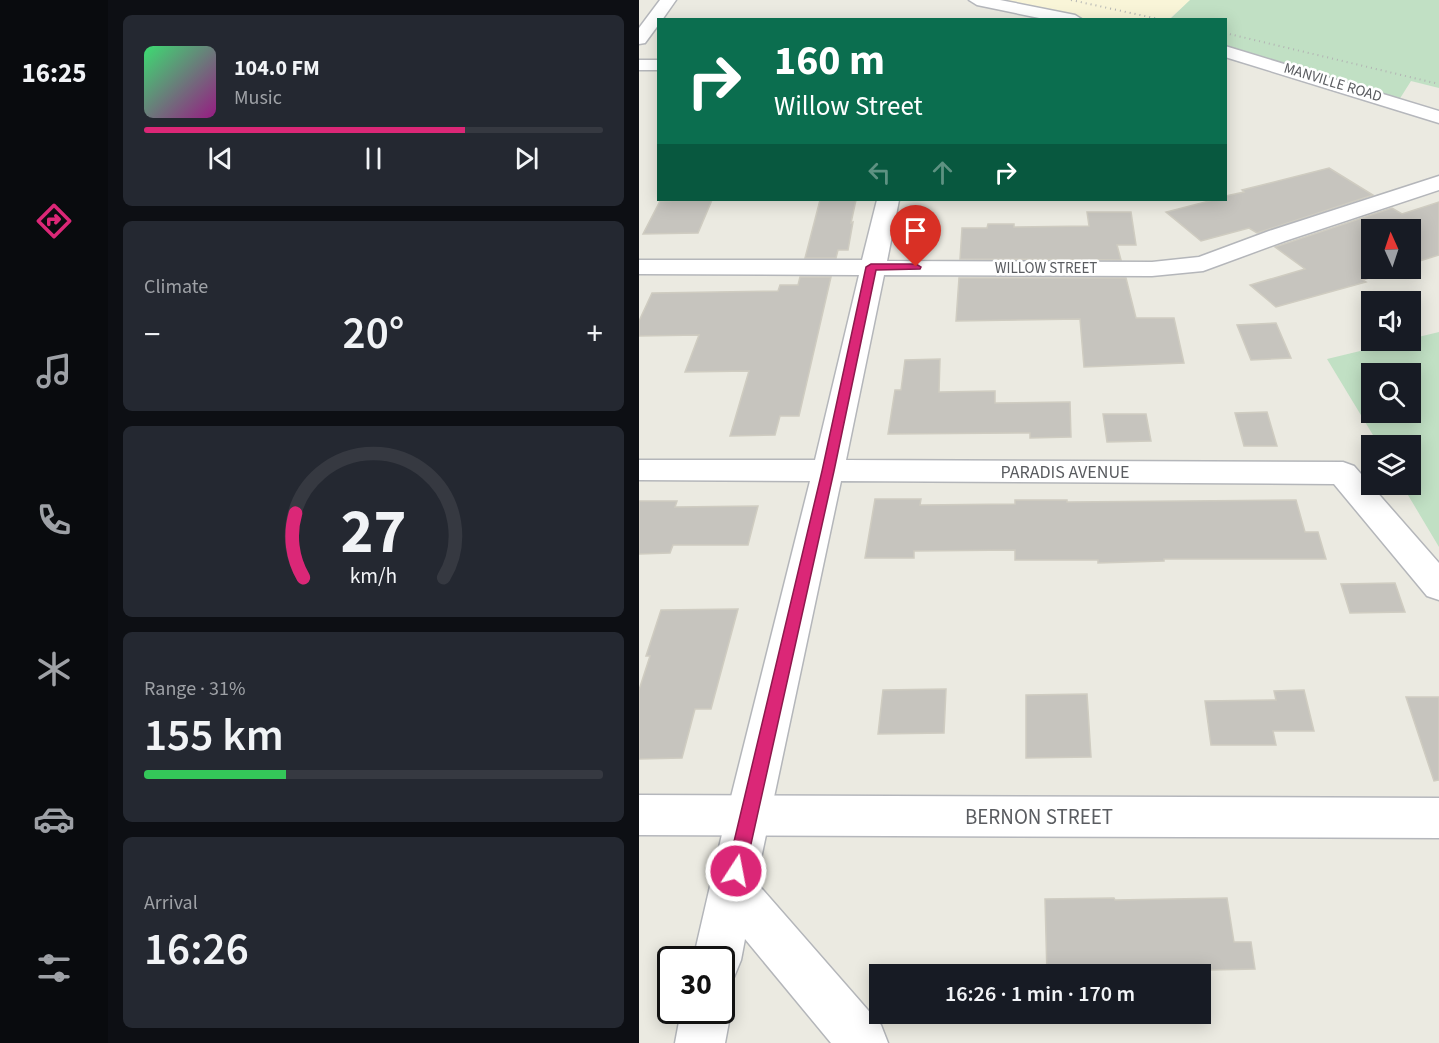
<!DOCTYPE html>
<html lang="en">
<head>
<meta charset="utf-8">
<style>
	body { margin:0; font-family:"Source Sans 3",sans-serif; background:#242831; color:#f1f3f6; height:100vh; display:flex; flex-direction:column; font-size:22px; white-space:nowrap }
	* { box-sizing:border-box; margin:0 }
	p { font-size:20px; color:#9ea1a6 }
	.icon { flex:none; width:33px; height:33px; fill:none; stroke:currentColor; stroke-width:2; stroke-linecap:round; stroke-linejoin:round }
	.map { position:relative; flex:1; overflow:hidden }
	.panel { display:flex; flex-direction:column; gap:15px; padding:15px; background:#0d0f14; width:531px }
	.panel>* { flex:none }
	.guide { position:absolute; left:18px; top:18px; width:570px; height:183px; border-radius:0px; box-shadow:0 3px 15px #0003; background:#0b6e4f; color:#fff; overflow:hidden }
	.needle { width:39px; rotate:357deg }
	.buttons { position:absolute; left:722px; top:219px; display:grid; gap:12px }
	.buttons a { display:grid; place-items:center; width:60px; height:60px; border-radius:0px; background:#171b24; box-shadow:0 3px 15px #0003; font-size:30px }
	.speed { position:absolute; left:18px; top:946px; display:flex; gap:12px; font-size:30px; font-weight:700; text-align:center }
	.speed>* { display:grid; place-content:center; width:78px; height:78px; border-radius:50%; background:#171b24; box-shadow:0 3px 15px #0003; line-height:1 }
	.speed .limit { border:3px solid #111; border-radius:9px; background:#fff; color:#111 }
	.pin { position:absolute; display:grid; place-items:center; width:51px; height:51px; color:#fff; margin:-62px -26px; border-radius:50% 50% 50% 0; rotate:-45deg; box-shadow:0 0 6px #0007 }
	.pin .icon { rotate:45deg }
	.me { position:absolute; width:66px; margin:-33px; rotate:11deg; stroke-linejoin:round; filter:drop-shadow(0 0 4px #0008) }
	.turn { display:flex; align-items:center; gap:21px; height:126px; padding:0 18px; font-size:27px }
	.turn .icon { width:78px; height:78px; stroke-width:2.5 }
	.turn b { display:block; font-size:42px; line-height:51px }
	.lanes { display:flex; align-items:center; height:57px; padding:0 18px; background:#0003; justify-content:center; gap:30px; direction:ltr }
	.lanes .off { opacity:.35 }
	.big { font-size:45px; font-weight:600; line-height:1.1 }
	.panel .card { flex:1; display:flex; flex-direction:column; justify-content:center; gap:9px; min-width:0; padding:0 21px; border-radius:9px; background:#242831 }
	.panel .dial { align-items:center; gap:0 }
	.dial svg { height:156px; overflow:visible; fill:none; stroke:#363941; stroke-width:7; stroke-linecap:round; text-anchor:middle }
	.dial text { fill:#f1f3f6; stroke:none }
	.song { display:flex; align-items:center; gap:18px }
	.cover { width:72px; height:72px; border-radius:9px; background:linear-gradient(135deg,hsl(140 70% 55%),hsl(310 70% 35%)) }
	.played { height:6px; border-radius:3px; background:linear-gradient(90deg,#db2777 70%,#363941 70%) }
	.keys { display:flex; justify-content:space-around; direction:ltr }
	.heat { display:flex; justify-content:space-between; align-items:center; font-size:33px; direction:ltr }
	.charge { height:9px; border-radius:4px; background:linear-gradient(90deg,#34c759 31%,#363941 0) }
	.trip { position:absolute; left:230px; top:964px; width:342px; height:60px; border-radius:0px; background:#171b24; box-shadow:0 3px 15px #0003; font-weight:600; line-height:60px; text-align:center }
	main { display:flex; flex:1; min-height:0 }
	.tab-bar { display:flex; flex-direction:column; width:108px; justify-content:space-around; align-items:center; background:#090b0e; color:#9ea1a6 }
	.tab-bar .icon { width:42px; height:42px }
	.tab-bar .selected { color:#db2777 }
	.tab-bar b { font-size:27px; color:#f1f3f6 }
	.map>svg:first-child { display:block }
	.commercial { fill:#f9f5d8 }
	.green { fill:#c1e0c4; fill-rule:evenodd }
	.building { fill:#c6c4be; stroke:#cfccc1; stroke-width:1.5 }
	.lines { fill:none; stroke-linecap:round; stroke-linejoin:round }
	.street-casing { stroke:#b4b6ba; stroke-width:3 }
	.secondary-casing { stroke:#b5b7bc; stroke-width:3 }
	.street { fill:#fff; fill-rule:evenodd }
	.secondary { fill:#fff; fill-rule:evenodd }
	.rail { stroke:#b2b3b3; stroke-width:2; stroke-dasharray:1 4; stroke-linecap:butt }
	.route { fill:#db2777; stroke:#8e194d; stroke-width:1.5 }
	.labels { text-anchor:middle; stroke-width:5; stroke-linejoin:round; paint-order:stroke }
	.far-street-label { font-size:15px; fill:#5a5c60; stroke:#fff }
	.street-label { font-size:18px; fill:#5a5c60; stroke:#fff }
	.near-street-label { font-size:21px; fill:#5a5c60; stroke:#fff }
</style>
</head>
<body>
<main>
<nav class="tab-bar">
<b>16:25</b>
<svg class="icon selected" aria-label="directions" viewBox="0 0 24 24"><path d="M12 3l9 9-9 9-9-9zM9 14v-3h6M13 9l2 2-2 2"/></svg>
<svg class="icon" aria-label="music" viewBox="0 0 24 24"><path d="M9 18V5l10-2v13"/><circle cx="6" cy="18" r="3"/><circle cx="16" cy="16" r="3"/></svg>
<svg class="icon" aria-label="phone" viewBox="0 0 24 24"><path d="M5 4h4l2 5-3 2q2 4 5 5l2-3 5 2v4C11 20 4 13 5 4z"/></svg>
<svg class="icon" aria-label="climate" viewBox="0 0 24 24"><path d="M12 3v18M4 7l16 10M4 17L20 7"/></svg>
<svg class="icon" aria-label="car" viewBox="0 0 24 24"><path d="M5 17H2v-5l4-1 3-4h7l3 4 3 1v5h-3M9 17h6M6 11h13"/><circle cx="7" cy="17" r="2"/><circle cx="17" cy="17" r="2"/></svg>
<svg class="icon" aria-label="filters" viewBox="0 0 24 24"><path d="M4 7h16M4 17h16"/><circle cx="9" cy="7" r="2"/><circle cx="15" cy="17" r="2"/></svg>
</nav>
<section class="panel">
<div class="card">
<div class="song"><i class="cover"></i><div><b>104.0 FM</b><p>Music</p></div></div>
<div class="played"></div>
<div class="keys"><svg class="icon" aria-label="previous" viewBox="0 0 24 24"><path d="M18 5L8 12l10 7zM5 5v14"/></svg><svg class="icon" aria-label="pause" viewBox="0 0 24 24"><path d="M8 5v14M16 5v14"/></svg><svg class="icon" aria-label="next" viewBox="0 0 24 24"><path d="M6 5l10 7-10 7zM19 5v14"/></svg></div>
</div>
<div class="card"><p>Climate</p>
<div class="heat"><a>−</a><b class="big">20°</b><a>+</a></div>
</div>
<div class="card dial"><svg viewBox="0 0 100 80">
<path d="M14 69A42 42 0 1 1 86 69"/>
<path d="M14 69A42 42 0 0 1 10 36" stroke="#db2777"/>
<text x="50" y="56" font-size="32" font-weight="700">27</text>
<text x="50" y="72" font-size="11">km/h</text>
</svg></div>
<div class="card"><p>Range · 31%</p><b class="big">155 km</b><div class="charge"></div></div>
<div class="card"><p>Arrival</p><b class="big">16:26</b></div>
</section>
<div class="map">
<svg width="800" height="1043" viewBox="0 0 800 1043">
	<rect width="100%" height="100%" fill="#ebeae1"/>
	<path class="commercial" d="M348,0H552L530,19L449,20Z"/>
	<g class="green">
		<path d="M551,0H800V88L772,81L760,100L662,69L587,48L586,20H530Z"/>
		<path d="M800,332V547L763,485L771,484V446L740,445L688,359ZM732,374H771V412H732Z"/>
	</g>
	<g class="building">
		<path d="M690,168L734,195L618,233L610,228L562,241L527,212L574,200H586V196L605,192L603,190Z"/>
		<path d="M73,200L59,233L4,234L21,201Z"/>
		<path d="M181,200H217L212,223L214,222L209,250H199L197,258H166Z"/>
		<path d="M800,202V255L771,264V230H732V268H759L724,280L727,282L637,307L611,285L666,269L636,247L753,208L763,214Z"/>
		<path d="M448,212H492L497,245H478L482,260L321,259L323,228H348L349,224H375V227L450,226Z"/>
		<path d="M161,277H192L160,416H141L136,435L91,436L110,371L46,372L60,335L0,336V321L13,293L139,291L141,285H159Z"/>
		<path d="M320,278H487L497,318H535L545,363L445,367L441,319L317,321Z"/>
		<path d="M637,323L652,358L612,360L598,325Z"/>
		<path d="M301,359L300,392L356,391V403L431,402L432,437L391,438V433L249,434L256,390H262L266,360Z"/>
		<path d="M628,412L638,446H605L596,413Z"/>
		<path d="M464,414H507L512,441L468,442Z"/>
		<path d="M236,499H282L281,505L376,504V500H428V502L657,500L666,532H679L687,559H525V561L459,563V560H376V550L275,551V558H226Z"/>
		<path d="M0,501H38L36,507L119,506L109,545H34L31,553L0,554Z"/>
		<path d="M756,583L766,612L711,613L702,584Z"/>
		<path d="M99,609L72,709H56L43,758L0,759V690L11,656H7L22,610Z"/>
		<path d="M307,689L305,733L239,734L244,690Z"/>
		<path d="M665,690L675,731H634L637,745H572L566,701L637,700L635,691Z"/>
		<path d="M448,694L452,757L387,758V695Z"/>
		<path d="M767,697H800V780L795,781Z"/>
		<path d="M475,898L476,900L588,898L595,942H612L616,969L481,972V975H408L406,899Z"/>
	</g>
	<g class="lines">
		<g class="street-casing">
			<g id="street">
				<path d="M21,0H37L23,20H20V24L6,43L0,44V28Z"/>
				<rect x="0" y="60" width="20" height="10"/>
				<path d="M800,176V190L646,241L564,271L513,276L245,275L207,460L704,462L715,466L800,563V600L788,596L695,484L202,481L117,882L242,1025L249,1043H192L106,939L102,960L95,977L82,982V960H54L87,817L171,481L0,480V460H176L220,275L0,274V260H223L238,200H260L248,261L513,262L560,257L630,231Z"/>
				<path d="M82,993L92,1011L86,1043H36L42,1011H82Z"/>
			</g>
		</g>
		<g class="secondary-casing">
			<g id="secondary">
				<path d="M330,0H361L436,15L444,20H410L338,5Z"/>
				<path d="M586,46L800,111V123L586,57Z"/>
				<path d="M0,795L800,798V838L0,835Z"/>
			</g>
		</g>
		<use href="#street" class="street"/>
		<use href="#secondary" class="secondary"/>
		<g class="rail">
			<path d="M432,0L524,20"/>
			<path d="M586,33L800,84"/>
		</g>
	</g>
	<path class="route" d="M277,264L282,267L281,269L237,270L195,471L106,871L103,877L97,880L90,877L88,871L183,471L227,267L232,264Z"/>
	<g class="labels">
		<g class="far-street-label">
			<text transform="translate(694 82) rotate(17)" y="5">MANVILLE ROAD</text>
			<text x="407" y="273">WILLOW STREET</text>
		</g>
		<g class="street-label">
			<text x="426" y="478">PARADIS AVENUE</text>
		</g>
		<g class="near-street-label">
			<text x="400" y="824">BERNON STREET</text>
		</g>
	</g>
</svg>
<div class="buttons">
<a><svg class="needle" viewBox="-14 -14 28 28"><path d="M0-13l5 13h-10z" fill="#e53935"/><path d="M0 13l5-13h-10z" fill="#9ea1a6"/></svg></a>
<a><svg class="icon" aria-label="sound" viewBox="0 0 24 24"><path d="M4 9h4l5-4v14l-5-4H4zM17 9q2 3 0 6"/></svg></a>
<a><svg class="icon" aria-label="search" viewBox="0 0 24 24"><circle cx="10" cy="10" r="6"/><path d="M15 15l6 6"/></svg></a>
<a><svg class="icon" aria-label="layers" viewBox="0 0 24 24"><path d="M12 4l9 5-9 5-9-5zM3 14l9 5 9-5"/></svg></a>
</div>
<div class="speed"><div class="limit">30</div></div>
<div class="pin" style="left:277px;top:267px;background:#d93025"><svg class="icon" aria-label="arrive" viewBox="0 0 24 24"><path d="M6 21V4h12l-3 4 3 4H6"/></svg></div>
<svg class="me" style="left:97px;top:871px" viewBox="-20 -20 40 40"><circle r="17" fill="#db2777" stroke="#fff" stroke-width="3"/><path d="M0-11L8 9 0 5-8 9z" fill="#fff"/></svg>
<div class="trip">16:26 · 1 min · 170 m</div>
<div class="guide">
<div class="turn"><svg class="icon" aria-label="right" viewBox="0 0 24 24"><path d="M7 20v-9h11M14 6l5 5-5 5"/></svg><div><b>160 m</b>Willow Street</div></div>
<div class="lanes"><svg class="icon off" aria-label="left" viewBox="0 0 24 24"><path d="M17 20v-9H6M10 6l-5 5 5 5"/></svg><svg class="icon off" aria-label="ahead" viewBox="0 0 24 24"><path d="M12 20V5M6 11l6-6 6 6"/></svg><svg class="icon" aria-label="right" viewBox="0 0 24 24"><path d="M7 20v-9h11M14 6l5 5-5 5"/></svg></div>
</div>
</div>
</main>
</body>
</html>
